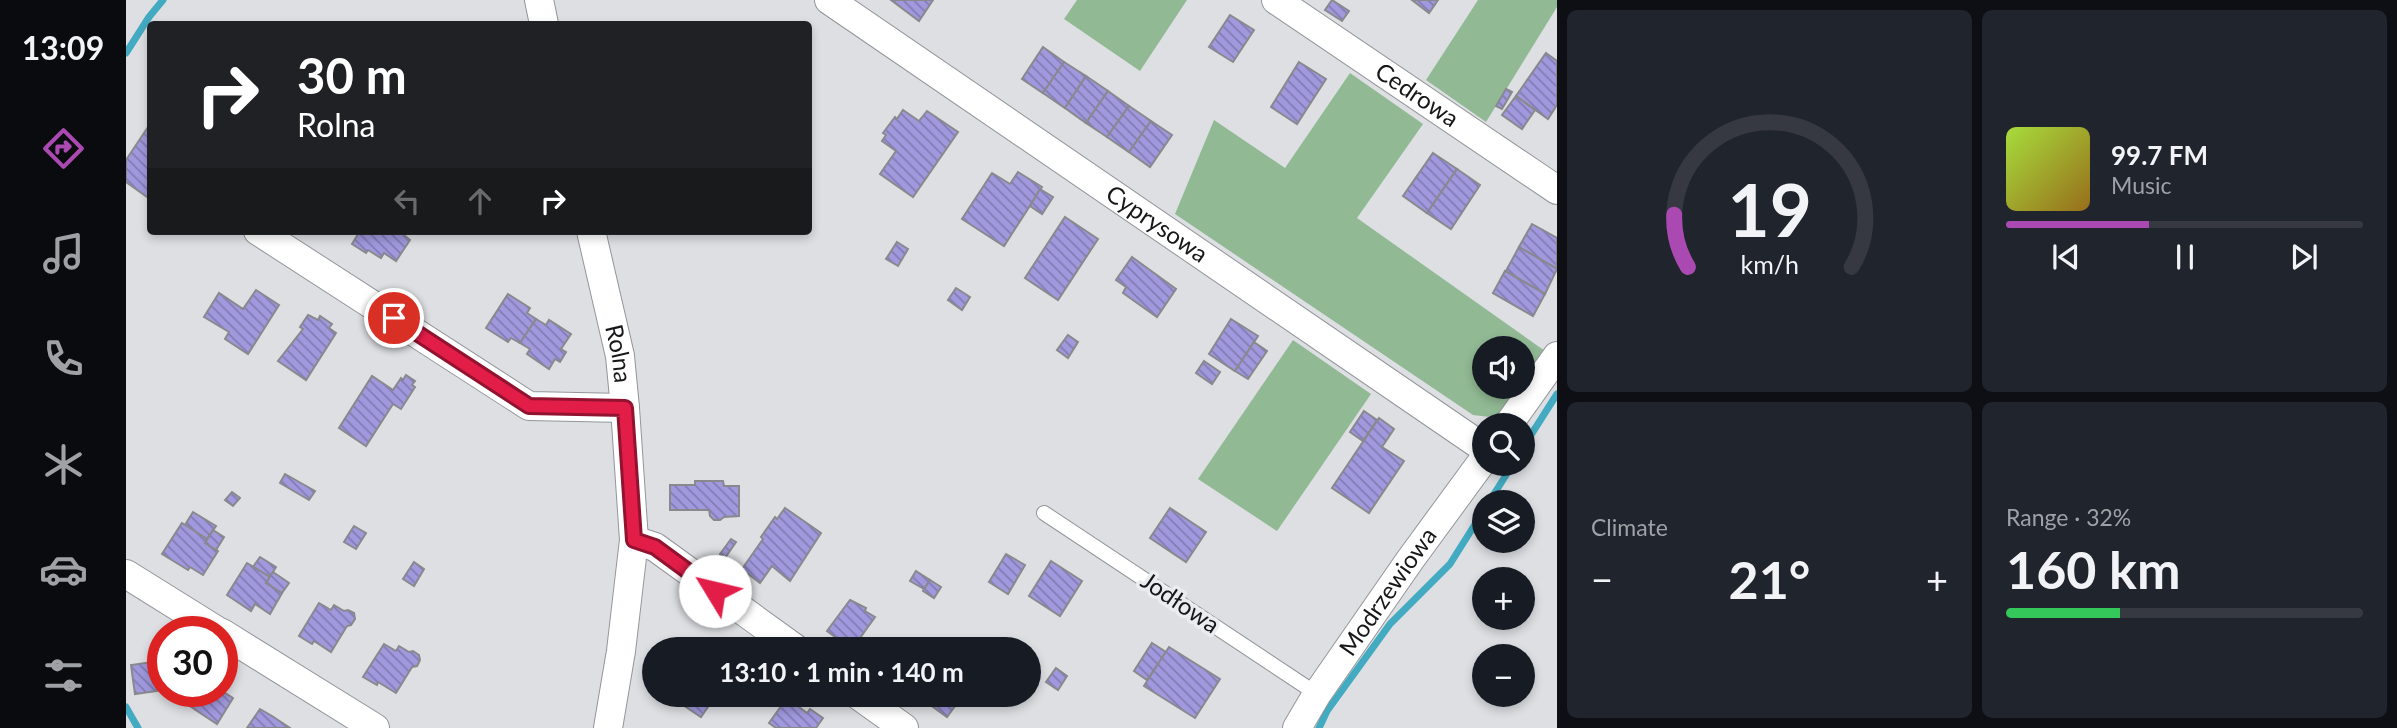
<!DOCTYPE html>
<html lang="en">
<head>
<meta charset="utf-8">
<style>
	body { margin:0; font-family:Lato,sans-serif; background:#20242c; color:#f1f3f6; height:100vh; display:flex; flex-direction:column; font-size:26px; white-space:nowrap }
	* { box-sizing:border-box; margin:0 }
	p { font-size:23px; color:#9ea1a6 }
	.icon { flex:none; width:38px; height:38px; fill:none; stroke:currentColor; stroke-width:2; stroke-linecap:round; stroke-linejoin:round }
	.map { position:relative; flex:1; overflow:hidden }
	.drawer { display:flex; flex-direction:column; gap:10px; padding:10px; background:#0d0f14; width:840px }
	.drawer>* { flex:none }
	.guide { position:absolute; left:21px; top:21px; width:665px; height:214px; border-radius:7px; box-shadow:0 4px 10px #0003; background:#202124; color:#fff; overflow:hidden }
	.fabs { position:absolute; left:1346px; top:336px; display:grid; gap:14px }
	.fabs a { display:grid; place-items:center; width:63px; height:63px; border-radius:50%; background:#171b24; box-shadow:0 4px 10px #0003; font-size:35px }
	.speed { position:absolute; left:21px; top:616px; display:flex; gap:14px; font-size:35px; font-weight:700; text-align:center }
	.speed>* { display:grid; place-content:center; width:91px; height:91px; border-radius:50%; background:#171b24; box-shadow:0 4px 10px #0003; line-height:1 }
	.speed .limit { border:10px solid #d22; background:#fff; color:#111 }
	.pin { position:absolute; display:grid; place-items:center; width:60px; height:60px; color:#fff; margin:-30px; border:4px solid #fff; border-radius:50%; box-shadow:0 2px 7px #0007 }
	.me { position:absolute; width:77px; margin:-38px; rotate:306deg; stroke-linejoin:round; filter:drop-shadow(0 0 5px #0008) }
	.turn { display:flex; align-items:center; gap:24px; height:147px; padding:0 35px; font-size:32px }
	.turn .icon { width:91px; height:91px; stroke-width:2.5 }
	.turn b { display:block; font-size:49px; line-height:60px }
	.lanes { display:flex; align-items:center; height:66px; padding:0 35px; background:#0003; justify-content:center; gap:35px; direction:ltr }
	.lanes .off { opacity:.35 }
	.big { font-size:52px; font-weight:700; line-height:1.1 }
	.drawer .widget { flex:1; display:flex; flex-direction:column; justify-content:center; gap:10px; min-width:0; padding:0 24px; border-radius:10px; background:#20242c }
	.drawer .dial { align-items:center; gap:0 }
	.dial svg { height:182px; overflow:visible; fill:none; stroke:#363941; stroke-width:7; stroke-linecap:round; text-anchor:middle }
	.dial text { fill:#f1f3f6; stroke:none }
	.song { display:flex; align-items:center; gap:21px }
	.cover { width:84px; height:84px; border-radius:10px; background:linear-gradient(135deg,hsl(80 70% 55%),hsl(40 70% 35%)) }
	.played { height:7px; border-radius:4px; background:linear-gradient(90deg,#aa49b1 40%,#363941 40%) }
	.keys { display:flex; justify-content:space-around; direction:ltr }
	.heat { display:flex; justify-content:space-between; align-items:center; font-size:38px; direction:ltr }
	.charge { height:10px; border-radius:5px; background:linear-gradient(90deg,#34c759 32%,#363941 0) }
	.drawer .tiles { flex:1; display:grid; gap:10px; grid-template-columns:repeat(2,1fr) }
	.trip { position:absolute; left:516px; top:637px; width:399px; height:70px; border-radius:35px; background:#171b24; box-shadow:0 4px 10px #0003; font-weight:700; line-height:70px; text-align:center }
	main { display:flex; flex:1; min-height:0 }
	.dock { display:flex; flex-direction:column; width:126px; justify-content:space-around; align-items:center; background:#090b0e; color:#9ea1a6 }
	.dock .icon { width:49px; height:49px }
	.dock .current { color:#aa49b1 }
	.dock b { font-size:32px; color:#f1f3f6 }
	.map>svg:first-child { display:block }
	.green { fill:#91b994 }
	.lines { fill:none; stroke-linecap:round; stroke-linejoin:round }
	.stream { stroke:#42aac1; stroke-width:7 }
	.building { fill:url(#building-back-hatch); stroke:#89898d; stroke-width:2 }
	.service-casing { stroke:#939699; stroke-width:16 }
	.minor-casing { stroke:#939699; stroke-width:30 }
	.service { stroke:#fff; stroke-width:14 }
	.minor { stroke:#fff; stroke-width:28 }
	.route-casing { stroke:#92132f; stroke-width:18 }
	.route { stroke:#e11d48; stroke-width:12 }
	.labels { text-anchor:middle; stroke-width:7; stroke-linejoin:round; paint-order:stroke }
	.street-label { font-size:24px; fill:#171719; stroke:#eaecf0 }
</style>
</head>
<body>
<main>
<nav class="dock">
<b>13:09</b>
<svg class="icon current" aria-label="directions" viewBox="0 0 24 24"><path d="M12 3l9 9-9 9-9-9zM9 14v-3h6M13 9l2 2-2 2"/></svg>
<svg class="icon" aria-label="music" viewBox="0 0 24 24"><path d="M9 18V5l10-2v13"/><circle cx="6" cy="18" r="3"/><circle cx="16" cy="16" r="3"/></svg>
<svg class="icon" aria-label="phone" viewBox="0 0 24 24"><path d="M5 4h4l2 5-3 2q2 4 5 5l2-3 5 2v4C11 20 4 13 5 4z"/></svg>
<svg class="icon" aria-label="climate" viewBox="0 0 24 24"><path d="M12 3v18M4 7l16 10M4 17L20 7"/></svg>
<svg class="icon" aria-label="car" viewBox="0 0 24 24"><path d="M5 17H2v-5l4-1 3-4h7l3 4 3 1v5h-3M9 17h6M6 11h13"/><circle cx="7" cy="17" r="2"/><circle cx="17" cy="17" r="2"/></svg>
<svg class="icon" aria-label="filters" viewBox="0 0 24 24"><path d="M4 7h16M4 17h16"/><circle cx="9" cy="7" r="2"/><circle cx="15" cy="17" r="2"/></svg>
</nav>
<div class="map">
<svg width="1431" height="728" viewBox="0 0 1431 728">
	<defs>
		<pattern id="building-back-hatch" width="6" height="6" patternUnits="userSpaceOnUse" patternTransform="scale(1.75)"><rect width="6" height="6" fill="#a099de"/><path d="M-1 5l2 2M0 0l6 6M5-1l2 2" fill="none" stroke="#817cb3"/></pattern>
	</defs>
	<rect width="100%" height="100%" fill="#dddfe3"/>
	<g class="green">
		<path d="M951,0H1061L1014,71L938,19Z"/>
		<path d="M1352,0H1431V7L1360,122L1300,80Z"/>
		<path d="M1224,73L1297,124L1231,218L1419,351L1397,384L1396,348H1358V387H1394L1372,418L1347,415L1049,214L1088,120L1159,168Z"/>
		<path d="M1167,340L1245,394L1151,531L1072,479Z"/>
	</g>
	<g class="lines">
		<g class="stream">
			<path d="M0,53L23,17L37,0"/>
			<path d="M1396,449L1431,394"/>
			<path d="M1363,502L1387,464"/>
			<path d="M0,707L12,728"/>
			<path d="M1193,728L1201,711L1264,624L1324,564L1358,510"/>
		</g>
	</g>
	<g class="building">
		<path d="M765,0H807L793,21Z"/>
		<path d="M1206,0L1223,11L1216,21L1199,10Z"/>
		<path d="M1286,0H1312L1303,13Z"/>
		<path d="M1104,15L1128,30L1107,62L1083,47Z"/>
		<path d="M917,47L938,62L917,93L896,79Z"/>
		<path d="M1420,53L1431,61V105L1422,119L1390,96Z"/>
		<path d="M938,62L960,76L939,108L917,93Z"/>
		<path d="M1173,62L1200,79L1171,124L1145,107Z"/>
		<path d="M960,76L982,91L960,123L939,108Z"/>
		<path d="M1380,89L1386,92L1376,109L1370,106Z"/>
		<path d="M982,91L1003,106L981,137L960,123Z"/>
		<path d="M1390,96L1409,110L1396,129L1376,115Z"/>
		<path d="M1003,106L1025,121L1003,152L981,137Z"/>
		<path d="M777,110L793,121L801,111L832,132L787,197L754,174L770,151L756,141L760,135L757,133L769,117L771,119Z"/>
		<path d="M1025,121L1046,135L1024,167L1003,152Z"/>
		<path d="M24,124V199L0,182V160Z"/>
		<path d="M1307,153L1331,169L1301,213L1277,196Z"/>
		<path d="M1331,169L1354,185L1325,229L1301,213Z"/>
		<path d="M892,172L916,187L878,246L836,219L866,173L884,184Z"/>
		<path d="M914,189L927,197L916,214L904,206Z"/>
		<path d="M939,217L972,239L932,300L899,278Z"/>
		<path d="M1406,224L1431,238V269L1393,247Z"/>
		<path d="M234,231H273L284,240L270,261L258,253L255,258L242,250L240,253L226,244Z"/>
		<path d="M771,242L782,249L772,266L760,259Z"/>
		<path d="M1393,247L1431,269L1419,294L1380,271Z"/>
		<path d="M1006,257L1050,289L1031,317L997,293L1000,287L990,280Z"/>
		<path d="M1379,271L1419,294L1407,316L1367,293Z"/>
		<path d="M830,288L844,297L836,310L822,300Z"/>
		<path d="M130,290L153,305L122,354L99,339L103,332L78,317L93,293L117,309Z"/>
		<path d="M382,294L404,308L401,313L410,319L394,343L385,338L382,342L360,328Z"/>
		<path d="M182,315L192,320L194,316L206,324L203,328L210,333L180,380L152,361L177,329L174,327Z"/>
		<path d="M410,319L420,325L423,320L445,334L435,349L440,352L434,362L429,359L423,369L401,354L404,349L394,343Z"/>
		<path d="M1105,319L1132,336L1109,371L1083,354Z"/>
		<path d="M942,335L952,342L942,358L931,350Z"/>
		<path d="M1128,342L1141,351L1122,379L1109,371Z"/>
		<path d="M1078,361L1094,372L1086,384L1070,373Z"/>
		<path d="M280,375L289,381L286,385L289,387L275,409L267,404L240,446L213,428L246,376L267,390L275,378L277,380Z"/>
		<path d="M1238,411L1251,420L1237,441L1224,432Z"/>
		<path d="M1253,418L1268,429L1256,447L1278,461L1243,513L1206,488Z"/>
		<path d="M159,474L189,491L183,500L154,483Z"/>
		<path d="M569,481H597L598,486H613V516L598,517L594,520H588L584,516L583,510H544V485H569Z"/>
		<path d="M106,492L114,498L107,506L99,500Z"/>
		<path d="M659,508L695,533L664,581L646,566L634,583L616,569L637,539L635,537L649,517L651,519Z"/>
		<path d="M1044,508L1080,532L1060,562L1024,538Z"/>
		<path d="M67,512L90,526L81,539L59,525Z"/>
		<path d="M56,523L81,539L79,543L92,551L77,575L64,567L62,570L36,554Z"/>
		<path d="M228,526L240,533L230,549L218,542Z"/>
		<path d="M87,530L98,537L90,550L79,543Z"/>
		<path d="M605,539L610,542L599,558L594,554Z"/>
		<path d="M880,554L899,565L882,594L863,582Z"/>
		<path d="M134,557L150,567L144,577L127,567Z"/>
		<path d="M925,561L956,581L934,616L903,596Z"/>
		<path d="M288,562L298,569L288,586L277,579Z"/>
		<path d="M121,563L144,577L140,583L156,593L144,614L129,604L125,611L101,595Z"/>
		<path d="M790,571L804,580L798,589L784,581Z"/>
		<path d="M147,572L163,583L156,593L140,583Z"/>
		<path d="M804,580L815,587L808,598L797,591Z"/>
		<path d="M724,600L740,608L739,611L749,617L726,649L701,631Z"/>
		<path d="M193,603L205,610L208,605L218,611L222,610L228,613L229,619L225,625L221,626L205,652L188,641L186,644L173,636Z"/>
		<path d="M582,639L598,649H575Z"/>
		<path d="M1026,643L1040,652L1021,680L1008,671Z"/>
		<path d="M258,644L270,651L273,646L283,652L287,651L293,655L294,660L291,666L286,667L270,693L252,682L251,685L237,677Z"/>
		<path d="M1043,647L1094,679L1069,718L1018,686Z"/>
		<path d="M27,662L31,691L9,694L5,665Z"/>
		<path d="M930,668L941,676L932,690L920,682Z"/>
		<path d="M53,691H96L107,698L91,724L50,697Z"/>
		<path d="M542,695H590L575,717Z"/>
		<path d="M799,695H812L829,706L821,717L796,699Z"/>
		<path d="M812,695H836L829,706Z"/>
		<path d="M661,698L681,713L684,709L697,718L690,728H650L643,723Z"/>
		<path d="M134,709L146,716L164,728H121Z"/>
	</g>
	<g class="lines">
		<g class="service-casing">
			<path id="service" d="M918,513L1191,694"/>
		</g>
		<g class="minor-casing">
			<g id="minor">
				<path d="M413,0L418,24"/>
				<path id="s1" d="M703,0L1358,448"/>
				<path id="s2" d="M1150,0L1431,190"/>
				<path d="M132,231L403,406L499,408"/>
				<path id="s3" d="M465,231L494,356L499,408L508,540L495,651L482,728"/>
				<path d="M1382,425L1431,356"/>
				<path d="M508,540L529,547L670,649"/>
				<path d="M0,574L93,632"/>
				<path d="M96,633L249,728"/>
				<path d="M732,695L778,728"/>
				<path id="s4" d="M1171,728L1191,694L1284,560L1358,459"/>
			</g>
		</g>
		<use href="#service" class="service"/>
		<use href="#minor" class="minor"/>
	</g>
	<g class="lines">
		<g class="route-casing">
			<path id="route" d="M268,318L403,406L499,408L508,540L529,547L589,591"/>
		</g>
		<use href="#route" class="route"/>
	</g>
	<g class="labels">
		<g class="street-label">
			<text dy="8" stroke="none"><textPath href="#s2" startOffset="170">Cedrowa</textPath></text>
			<text dy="8" stroke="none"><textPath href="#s1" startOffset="397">Cyprysowa</textPath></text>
			<text dy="8" stroke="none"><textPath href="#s3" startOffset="126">Rolna</textPath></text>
			<text dy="8" stroke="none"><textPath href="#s4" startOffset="164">Modrzewiowa</textPath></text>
			<text transform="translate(1054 603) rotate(34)" y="8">Jodłowa</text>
		</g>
	</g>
</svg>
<div class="fabs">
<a><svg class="icon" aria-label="sound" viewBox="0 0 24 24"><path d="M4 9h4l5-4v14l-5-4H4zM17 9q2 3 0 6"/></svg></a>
<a><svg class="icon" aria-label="search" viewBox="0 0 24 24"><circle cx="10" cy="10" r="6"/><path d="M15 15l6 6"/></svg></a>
<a><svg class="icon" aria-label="layers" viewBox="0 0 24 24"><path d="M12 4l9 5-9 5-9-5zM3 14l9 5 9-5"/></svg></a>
<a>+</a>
<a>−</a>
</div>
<div class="speed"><div class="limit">30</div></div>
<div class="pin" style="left:268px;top:318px;background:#d93025"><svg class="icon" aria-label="arrive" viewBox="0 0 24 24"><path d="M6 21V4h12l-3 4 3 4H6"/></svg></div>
<svg class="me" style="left:589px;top:591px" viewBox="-20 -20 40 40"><circle r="19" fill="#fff"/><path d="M0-13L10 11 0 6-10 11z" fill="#e11d48"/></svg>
<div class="trip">13:10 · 1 min · 140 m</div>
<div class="guide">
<div class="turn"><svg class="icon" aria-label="right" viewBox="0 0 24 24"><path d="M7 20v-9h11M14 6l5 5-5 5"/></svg><div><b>30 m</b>Rolna</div></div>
<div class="lanes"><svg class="icon off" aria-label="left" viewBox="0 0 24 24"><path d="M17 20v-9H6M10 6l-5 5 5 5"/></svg><svg class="icon off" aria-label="ahead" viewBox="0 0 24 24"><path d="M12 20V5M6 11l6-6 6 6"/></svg><svg class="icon" aria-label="right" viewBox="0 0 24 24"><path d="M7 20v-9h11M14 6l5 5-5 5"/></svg></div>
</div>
</div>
<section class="drawer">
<div class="tiles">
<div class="widget dial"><svg viewBox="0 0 100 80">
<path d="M14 69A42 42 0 1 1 86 69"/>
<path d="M14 69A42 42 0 0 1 8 46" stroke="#aa49b1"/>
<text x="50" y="56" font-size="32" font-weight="700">19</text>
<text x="50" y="72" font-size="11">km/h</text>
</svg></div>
<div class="widget">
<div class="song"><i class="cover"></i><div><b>99.7 FM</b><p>Music</p></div></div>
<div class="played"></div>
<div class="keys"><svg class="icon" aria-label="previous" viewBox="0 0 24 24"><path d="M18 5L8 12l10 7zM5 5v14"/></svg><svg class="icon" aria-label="pause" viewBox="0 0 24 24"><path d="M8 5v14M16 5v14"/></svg><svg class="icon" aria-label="next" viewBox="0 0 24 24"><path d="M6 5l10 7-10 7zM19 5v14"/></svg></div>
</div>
<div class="widget"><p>Climate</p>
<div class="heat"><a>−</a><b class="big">21°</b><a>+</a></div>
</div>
<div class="widget"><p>Range · 32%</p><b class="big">160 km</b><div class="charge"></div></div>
</div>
</section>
</main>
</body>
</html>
